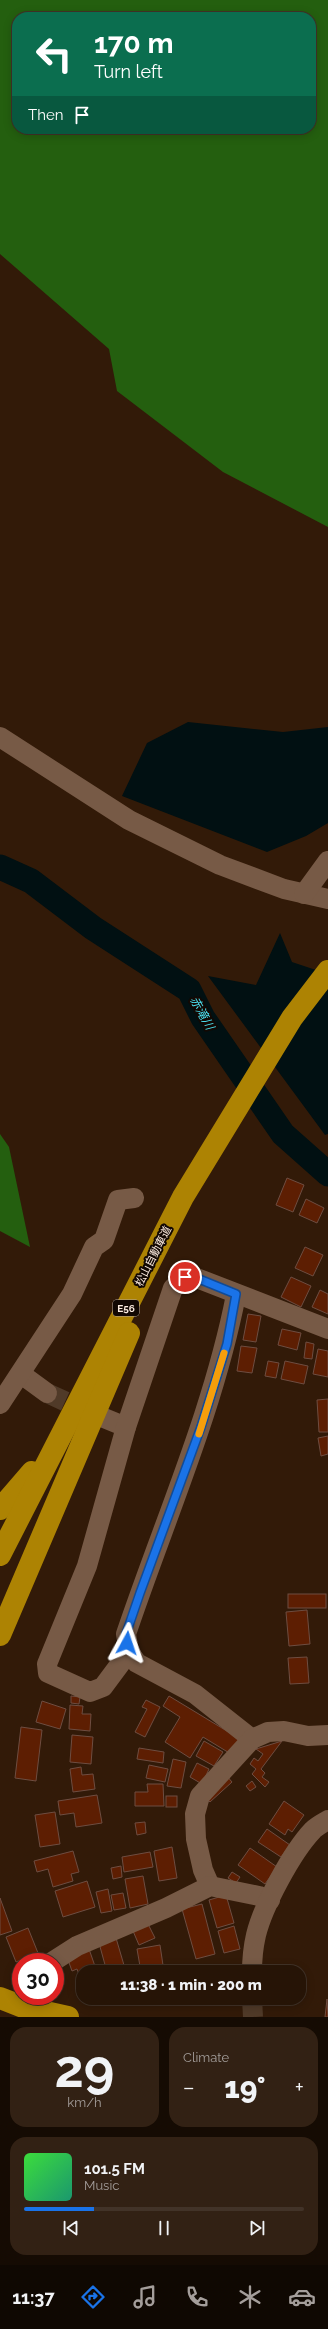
<!DOCTYPE html>
<html lang="en">
<head>
<meta charset="utf-8">
<style>
	body { margin:0; font-family:Raleway,"Noto Sans JP",sans-serif; background:#322114; color:#f1f3f6; height:100vh; display:flex; flex-direction:column; font-size:15px; white-space:nowrap }
	* { box-sizing:border-box; margin:0 }
	p { font-size:13px; color:#a49e9b }
	.icon { flex:none; width:22px; height:22px; fill:none; stroke:currentColor; stroke-width:2; stroke-linecap:round; stroke-linejoin:round }
	.map { position:relative; height:2017px; overflow:hidden }
	.sheet { display:flex; flex-direction:column; gap:10px; padding:10px; background:#150b03; flex:1 }
	.sheet>* { flex:none }
	.banner { position:absolute; left:12px; top:12px; width:304px; height:122px; border-radius:16px; box-shadow:0 2px 10px #0003,0 0 0 1px #423328; background:#0b6e4f; color:#fff; overflow:hidden }
	.speed { position:absolute; left:12px; top:1953px; display:flex; gap:8px; font-size:20px; font-weight:700; text-align:center }
	.speed>* { display:grid; place-content:center; width:52px; height:52px; border-radius:50%; background:#261406; box-shadow:0 2px 10px #0003,0 0 0 1px #423328; line-height:1 }
	.speed .limit { border:6px solid #d22; background:#fff; color:#111 }
	.pin { position:absolute; display:grid; place-items:center; width:34px; height:34px; color:#fff; margin:-17px; border:2px solid #fff; border-radius:50%; box-shadow:0 1px 4px #0007 }
	.me { position:absolute; width:44px; margin:-22px; rotate:5deg; stroke-linejoin:round; filter:drop-shadow(0 0 3px #0008) }
	.turn { display:flex; align-items:center; gap:14px; height:84px; padding:0 16px; font-size:18px }
	.turn .icon { width:52px; height:52px; stroke-width:2.5 }
	.turn b { display:block; font-size:28px; line-height:34px }
	.then { display:flex; align-items:center; height:38px; padding:0 16px; background:#0003; gap:8px; font-size:15px }
	.big { font-size:30px; font-weight:800; line-height:1.1 }
	.sheet .card { flex:1; display:flex; flex-direction:column; justify-content:center; gap:6px; min-width:0; padding:0 14px; border-radius:16px; background:#322114 }
	.sheet .dial { align-items:center; gap:0 }
	.dial b { font-size:52px; line-height:1 }
	.song { display:flex; align-items:center; gap:12px }
	.cover { width:48px; height:48px; border-radius:6px; background:linear-gradient(135deg,hsl(120 70% 55%),hsl(160 70% 35%)) }
	.played { height:4px; border-radius:2px; background:linear-gradient(90deg,#1a73e8 25%,#423328 25%) }
	.keys { display:flex; justify-content:space-around; direction:ltr }
	.heat { display:flex; justify-content:space-between; align-items:center; font-size:22px; direction:ltr }
	.sheet .tiles { flex:1; display:grid; gap:10px; grid-template-columns:1fr 1fr }
	.card:last-child { grid-column:span 2 }
	.trip { position:absolute; left:76px; top:1965px; width:230px; height:40px; border-radius:16px; background:#261406; box-shadow:0 2px 10px #0003,0 0 0 1px #423328; font-weight:800; line-height:40px; text-align:center }
	.dock { display:flex; height:64px; justify-content:space-around; align-items:center; background:#0f0802; color:#a49e9b }
	.dock .icon { width:28px; height:28px }
	.dock .active { color:#1a73e8 }
	.dock b { font-size:18px; color:#f1f3f6 }
	.map>svg:first-child { display:block }
	.forest { fill:#245f0f; fill-rule:evenodd }
	.water { fill:#011012 }
	.lines { fill:none; stroke-linecap:round; stroke-linejoin:round }
	.river { stroke:#011012; stroke-width:25 }
	.building { fill:#5d1e02; stroke:#6e4d41 }
	.minor-tunnel { stroke:#503a28; stroke-width:20; stroke-dasharray:20 10; stroke-linecap:butt }
	.minor { stroke:#775a46; stroke-width:20 }
	.highway { stroke:#ad8303; stroke-width:22 }
	.route-casing { stroke:#114b97; stroke-width:10 }
	.route { stroke:#1a73e8; stroke-width:7 }
	.slow { stroke:#f59e0b; stroke-width:7 }
	.labels { text-anchor:middle; stroke-width:4; stroke-linejoin:round; paint-order:stroke }
	.shield { fill:#120803; stroke:#b6a89e; stroke-width:1 }
	.shield-label { font-size:10px; font-weight:bold; fill:#fdece0 }
	.street-label { font-size:11px; fill:#fdece0; stroke:#120803 }
	.water-label { font-size:12px; font-style:italic; fill:#4adeee; stroke:#120803 }
</style>
</head>
<body>
<div class="map">
<svg width="328" height="2017" viewBox="0 0 328 2017">
	<rect width="100%" height="100%" fill="#321a08"/>
	<g class="forest">
		<path d="M0,0H328V527L223,472L117,391L109,349L0,254ZM17,17H311V129H17Z"/>
		<path d="M0,1134L9,1147L30,1247L0,1231Z"/>
	</g>
	<g class="water">
		<path d="M188,722L283,732L328,727V823L306,836L267,852L122,796L147,743Z"/>
		<path d="M280,933L292,962L328,974V1134L325,1135L208,976L256,985Z"/>
	</g>
	<g class="lines">
		<path class="river" d="M0,867L31,881L93,928L189,990L203,1018L283,1134L328,1174"/>
	</g>
	<g class="building">
		<path d="M287,1178L304,1185L293,1212L276,1205Z"/>
		<path d="M306,1199L324,1208L317,1223L299,1215Z"/>
		<path d="M305,1247L323,1255L313,1276L295,1268Z"/>
		<path d="M291,1277L311,1286L301,1307L281,1297Z"/>
		<path d="M320,1290L328,1294V1314L312,1307Z"/>
		<path d="M248,1314L261,1316L256,1342L243,1340Z"/>
		<path d="M282,1329L301,1333L297,1350L278,1345Z"/>
		<path d="M306,1342L314,1344L312,1359L304,1358Z"/>
		<path d="M241,1346L257,1348L252,1373L237,1371Z"/>
		<path d="M318,1349L328,1351V1377L313,1374Z"/>
		<path d="M268,1361L279,1363L276,1378L265,1376Z"/>
		<path d="M285,1361L308,1366L304,1384L281,1379Z"/>
		<path d="M328,1399V1432H319L317,1400Z"/>
		<path d="M328,1436V1454L321,1456L318,1438Z"/>
		<rect x="288" y="1594" width="38" height="14"/>
		<path d="M307,1610L310,1644L289,1646L286,1612Z"/>
		<path d="M307,1657L309,1683L290,1684L288,1658Z"/>
		<path d="M71,1696L80,1697L79,1704L71,1703Z"/>
		<path d="M169,1696L240,1739L231,1754L203,1737L190,1758L165,1742L180,1717L163,1706Z"/>
		<path d="M146,1700L160,1707L145,1737L135,1732L147,1709L142,1707Z"/>
		<path d="M42,1701L66,1709L60,1729L36,1722Z"/>
		<path d="M70,1705L83,1706L82,1714H91L90,1731L69,1729Z"/>
		<path d="M21,1727L42,1730L36,1781L15,1778Z"/>
		<path d="M72,1735L93,1737L91,1764L70,1762Z"/>
		<path d="M204,1741L223,1752L214,1766L196,1756Z"/>
		<path d="M282,1741L261,1769L265,1773L262,1777L269,1782L265,1787L252,1774L256,1769L250,1764L254,1758L258,1761L263,1754L256,1749Z"/>
		<path d="M139,1748L164,1752L163,1763L137,1759Z"/>
		<path d="M173,1759L186,1762L181,1788L167,1786Z"/>
		<path d="M197,1763L209,1769L202,1784L190,1777Z"/>
		<path d="M149,1765L168,1769L165,1782L146,1778Z"/>
		<path d="M81,1767L82,1775L93,1774L95,1789L73,1792L70,1769Z"/>
		<path d="M226,1775L232,1782L210,1802L207,1799Z"/>
		<path d="M252,1781L256,1787L250,1791L246,1786Z"/>
		<path d="M147,1784H163L164,1806H135V1792H148Z"/>
		<path d="M97,1795L102,1823L76,1827L74,1813L60,1815L58,1801Z"/>
		<rect x="166" y="1796" width="11" height="11"/>
		<path d="M284,1801L304,1815L292,1832L288,1829L285,1835L269,1824Z"/>
		<path d="M55,1812L60,1844L40,1847L35,1815Z"/>
		<path d="M145,1822L146,1833L137,1835L135,1823Z"/>
		<path d="M267,1829L290,1845L281,1857L258,1842Z"/>
		<path d="M172,1847L177,1878L159,1881L154,1851Z"/>
		<path d="M250,1848L277,1867L265,1884L238,1865Z"/>
		<path d="M73,1851L79,1872L71,1874L73,1881L53,1887L48,1869L37,1872L34,1861Z"/>
		<path d="M150,1852L153,1867L124,1872L122,1857Z"/>
		<path d="M121,1866L122,1877L113,1879L111,1868Z"/>
		<path d="M232,1872L240,1877L236,1883L228,1878Z"/>
		<path d="M143,1876L148,1904L130,1908L125,1879Z"/>
		<path d="M87,1881L95,1907L63,1917L55,1891Z"/>
		<path d="M108,1889L112,1911L101,1913L96,1892Z"/>
		<path d="M123,1893L126,1908L114,1910L111,1895Z"/>
		<path d="M226,1895L234,1923L217,1928L209,1900Z"/>
		<path d="M0,1898L12,1931L0,1935Z"/>
		<path d="M202,1904L215,1954L196,1959L182,1909Z"/>
		<path d="M148,1924L155,1938L139,1945L133,1931Z"/>
		<path d="M234,1926L240,1949L224,1953L218,1931Z"/>
		<path d="M28,1928L38,1953L16,1962L6,1937Z"/>
		<path d="M116,1938L126,1972H107L99,1943Z"/>
		<path d="M160,1945L164,1972H141L137,1949Z"/>
		<path d="M89,1949L97,1972H83V1979L81,1980L77,1969L72,1971L67,1957Z"/>
		<path d="M327,1999L328,2017H325Z"/>
	</g>
	<g class="lines">
		<g class="minor-tunnel">
			<path d="M47,1393L91,1413"/>
			<path d="M252,1998L253,2017"/>
		</g>
		<g class="minor">
			<path d="M0,737L129,820L220,865L284,889L328,899"/>
			<path d="M304,894L328,861"/>
			<path d="M236,1295C213,1412 164,1521 126,1634L129,1652L137,1663L195,1694L252,1739"/>
			<path d="M21,1374L47,1393"/>
			<path d="M0,1404L72,1294L94,1247L104,1240L118,1200L134,1198"/>
			<path d="M104,1418L126,1427"/>
			<path d="M129,1652L103,1687L90,1692L48,1673L47,1664L87,1566L126,1427L173,1288L185,1277H194L328,1329"/>
			<path d="M210,1886L203,1870L196,1839L195,1814L200,1796L252,1739L268,1732L284,1731L308,1736L328,1735"/>
			<path d="M52,1962L77,1946L166,1908L210,1886L259,1896L270,1900"/>
			<path d="M252,1972C252,1959 253,1948 256,1935C263,1906 292,1852 313,1830C317,1826 323,1823 328,1820"/>
		</g>
		<g class="highway">
			<path d="M0,1509L32,1472"/>
			<path d="M0,1555L183,1197L292,1018L328,971"/>
			<path d="M0,1635L129,1333"/>
			<path d="M0,1998L23,2007L68,2017"/>
		</g>
	</g>
	<g class="lines">
		<g class="route-casing">
			<path id="route" d="M127,1643L126,1634L140,1593L201,1427L227,1344L236,1294L194,1277H185"/>
		</g>
		<use href="#route" class="route"/>
		<path class="slow" d="M199,1434L224,1353"/>
	</g>
	<g class="labels">
		<rect class="shield" x="113" y="1300" width="26" height="16" rx="3"/>
		<g class="shield-label">
			<text x="126" y="1312">E56</text>
		</g>
		<g class="street-label">
			<text transform="translate(153 1256) rotate(-63)" y="4">松山自動車道</text>
		</g>
		<g class="water-label">
			<text transform="translate(202 1013) rotate(61)" y="4">赤滝川</text>
		</g>
	</g>
</svg>
<div class="speed"><div class="limit">30</div></div>
<div class="pin" style="left:185px;top:1277px;background:#d93025"><svg class="icon" aria-label="arrive" viewBox="0 0 24 24"><path d="M6 21V4h12l-3 4 3 4H6"/></svg></div>
<svg class="me" style="left:127px;top:1643px" viewBox="-20 -20 40 40"><path d="M0-17L14 15 0 8-14 15z" fill="#1a73e8" stroke="#fff" stroke-width="4"/></svg>
<div class="trip">11:38 · 1 min · 200 m</div>
<div class="banner">
<div class="turn"><svg class="icon" aria-label="left" viewBox="0 0 24 24"><path d="M17 20v-9H6M10 6l-5 5 5 5"/></svg><div><b>170 m</b>Turn left</div></div>
<div class="then">Then<svg class="icon" aria-label="arrive" viewBox="0 0 24 24"><path d="M6 21V4h12l-3 4 3 4H6"/></svg></div>
</div>
</div>
<section class="sheet">
<div class="tiles">
<div class="card dial"><b>29</b><p>km/h</p></div>
<div class="card"><p>Climate</p>
<div class="heat"><a>−</a><b class="big">19°</b><a>+</a></div>
</div>
<div class="card">
<div class="song"><i class="cover"></i><div><b>101.5 FM</b><p>Music</p></div></div>
<div class="played"></div>
<div class="keys"><svg class="icon" aria-label="previous" viewBox="0 0 24 24"><path d="M18 5L8 12l10 7zM5 5v14"/></svg><svg class="icon" aria-label="pause" viewBox="0 0 24 24"><path d="M8 5v14M16 5v14"/></svg><svg class="icon" aria-label="next" viewBox="0 0 24 24"><path d="M6 5l10 7-10 7zM19 5v14"/></svg></div>
</div>
</div>
</section>
<nav class="dock">
<b>11:37</b>
<svg class="icon active" aria-label="directions" viewBox="0 0 24 24"><path d="M12 3l9 9-9 9-9-9zM9 14v-3h6M13 9l2 2-2 2"/></svg>
<svg class="icon" aria-label="music" viewBox="0 0 24 24"><path d="M9 18V5l10-2v13"/><circle cx="6" cy="18" r="3"/><circle cx="16" cy="16" r="3"/></svg>
<svg class="icon" aria-label="phone" viewBox="0 0 24 24"><path d="M5 4h4l2 5-3 2q2 4 5 5l2-3 5 2v4C11 20 4 13 5 4z"/></svg>
<svg class="icon" aria-label="climate" viewBox="0 0 24 24"><path d="M12 3v18M4 7l16 10M4 17L20 7"/></svg>
<svg class="icon" aria-label="car" viewBox="0 0 24 24"><path d="M5 17H2v-5l4-1 3-4h7l3 4 3 1v5h-3M9 17h6M6 11h13"/><circle cx="7" cy="17" r="2"/><circle cx="17" cy="17" r="2"/></svg>
</nav>
</body>
</html>
